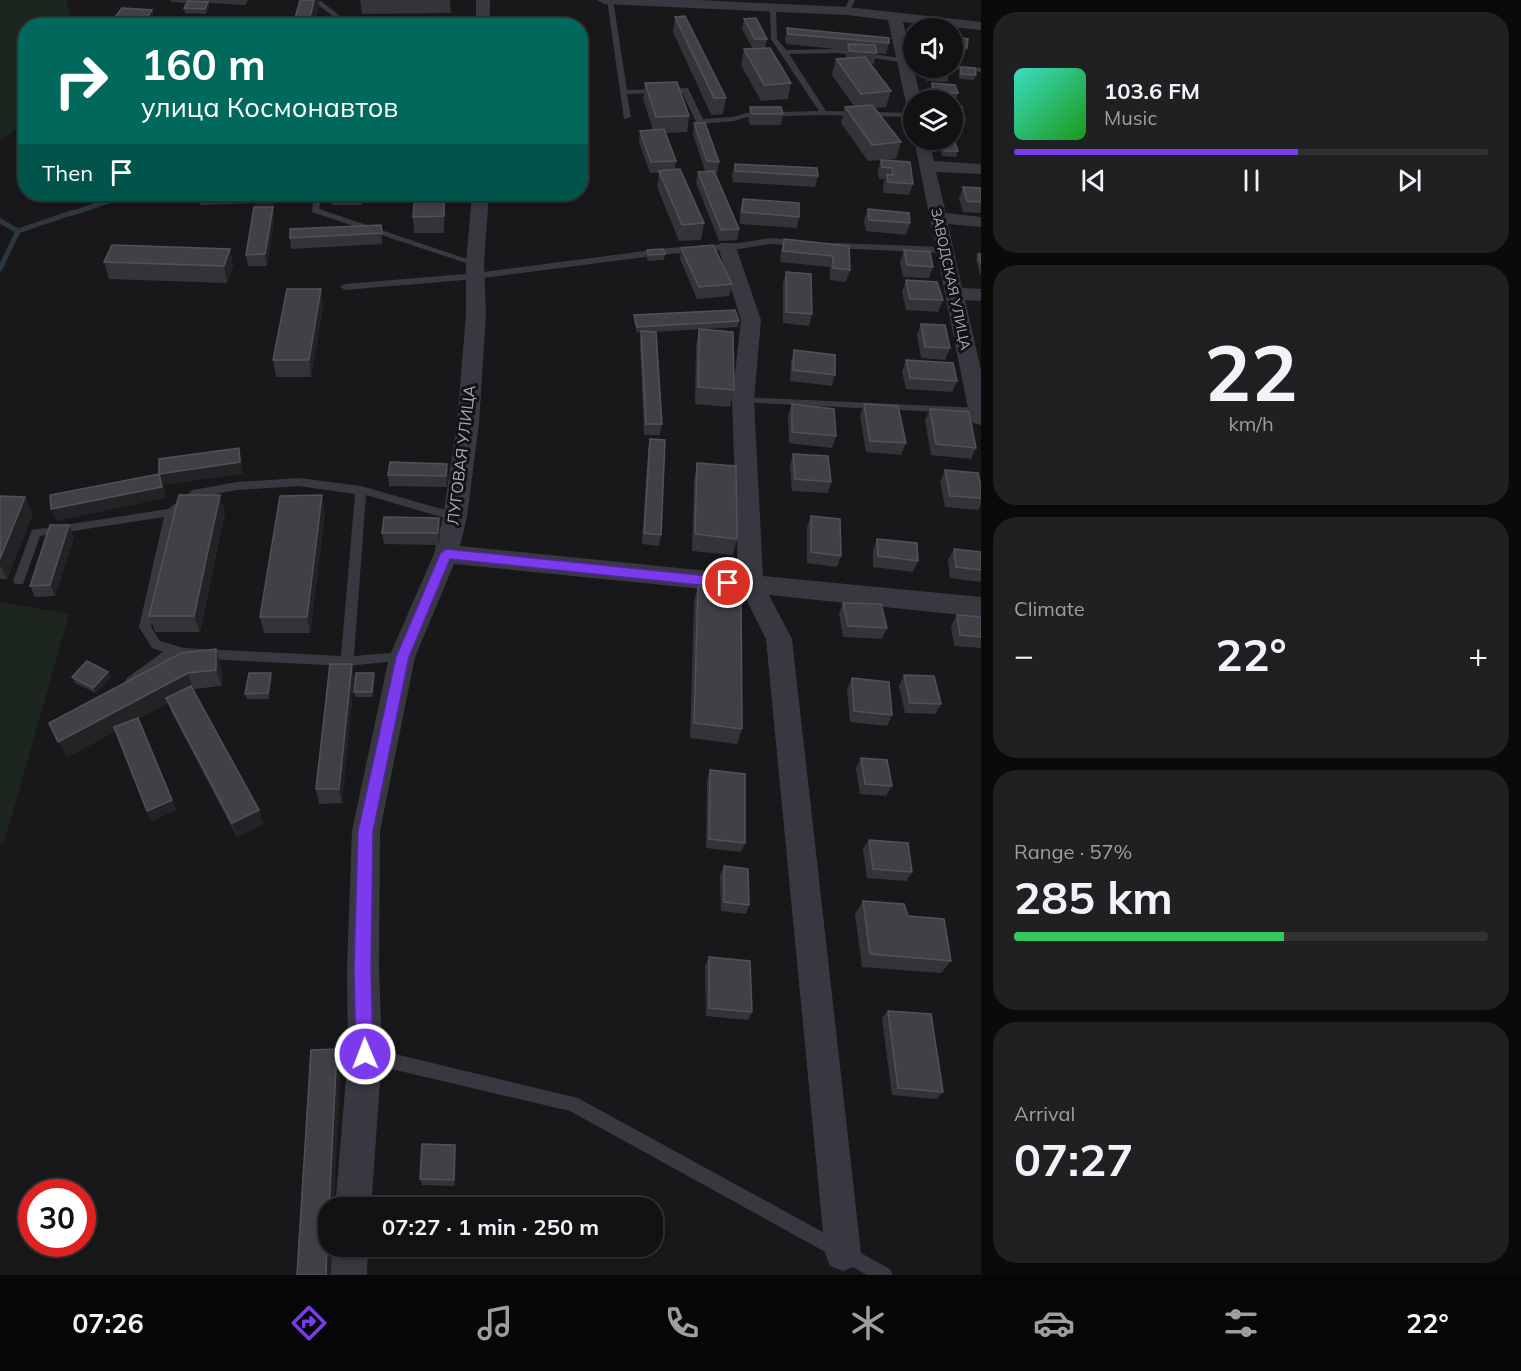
<!DOCTYPE html>
<html lang="en">
<head>
<meta charset="utf-8">
<style>
	body { margin:0; font-family:Mulish,sans-serif; background:#1f2022; color:#f1f3f6; height:100vh; display:flex; flex-direction:column; font-size:22px; white-space:nowrap }
	* { box-sizing:border-box; margin:0 }
	p { font-size:20px; color:#9c9ea0 }
	.icon { flex:none; width:33px; height:33px; fill:none; stroke:currentColor; stroke-width:2; stroke-linecap:round; stroke-linejoin:round }
	.map { position:relative; flex:1; overflow:hidden }
	.sheet { display:flex; flex-direction:column; gap:12px; padding:12px; background:#0a0a0b; width:540px }
	.sheet>* { flex:none }
	.guide { position:absolute; left:18px; top:18px; width:570px; height:183px; border-radius:24px; box-shadow:0 3px 9px #0003,0 0 0 2px #313234; background:#00695c; color:#fff; overflow:hidden }
	.tools { position:absolute; left:903px; top:18px; display:grid; gap:12px }
	.tools a { display:grid; place-items:center; width:60px; height:60px; border-radius:50%; background:#121214; box-shadow:0 3px 9px #0003,0 0 0 2px #313234; font-size:30px }
	.speed { position:absolute; left:18px; top:1179px; display:flex; gap:12px; font-size:30px; font-weight:700; text-align:center }
	.speed>* { display:grid; place-content:center; width:78px; height:78px; border-radius:50%; background:#121214; box-shadow:0 3px 9px #0003,0 0 0 2px #313234; line-height:1 }
	.speed .limit { border:9px solid #d22; background:#fff; color:#111 }
	.pin { position:absolute; display:grid; place-items:center; width:51px; height:51px; color:#fff; margin:-26px; border:3px solid #fff; border-radius:50%; box-shadow:0 2px 6px #0007 }
	.me { position:absolute; width:66px; margin:-33px; rotate:359deg; stroke-linejoin:round; filter:drop-shadow(0 0 4px #0008) }
	.turn { display:flex; align-items:center; gap:21px; height:126px; padding:0 24px; font-size:27px }
	.turn .icon { width:78px; height:78px; stroke-width:2.5 }
	.turn b { display:block; font-size:42px; line-height:51px }
	.then { display:flex; align-items:center; height:57px; padding:0 24px; background:#0003; gap:12px; font-size:22px }
	.big { font-size:45px; font-weight:700; line-height:1.1 }
	.sheet .widget { flex:1; display:flex; flex-direction:column; justify-content:center; gap:9px; min-width:0; padding:0 21px; border-radius:24px; background:#1f2022 }
	.sheet .dial { align-items:center; gap:0 }
	.dial b { font-size:78px; line-height:1 }
	.song { display:flex; align-items:center; gap:18px }
	.cover { width:72px; height:72px; border-radius:9px; background:linear-gradient(135deg,hsl(170 70% 55%),hsl(120 70% 35%)) }
	.played { height:6px; border-radius:3px; background:linear-gradient(90deg,#7c3aed 60%,#313234 60%) }
	.keys { display:flex; justify-content:space-around; direction:ltr }
	.heat { display:flex; justify-content:space-between; align-items:center; font-size:33px; direction:ltr }
	.charge { height:9px; border-radius:4px; background:linear-gradient(90deg,#34c759 57%,#313234 0) }
	.trip { position:absolute; left:318px; top:1197px; width:345px; height:60px; border-radius:24px; background:#121214; box-shadow:0 3px 9px #0003,0 0 0 2px #313234; font-weight:700; line-height:60px; text-align:center }
	.tab-bar { display:flex; height:96px; justify-content:space-around; align-items:center; background:#070708; color:#9c9ea0 }
	.tab-bar .icon { width:42px; height:42px }
	.tab-bar .current { color:#7c3aed }
	.tab-bar b { font-size:27px; color:#f1f3f6 }
	main { display:flex; flex:1; min-height:0 }
	.map>svg:first-child { display:block }
	.green { fill:#1d261e }
	.lines { fill:none; stroke-linecap:round; stroke-linejoin:round }
	.stream-far1 { stroke:#2c3740; stroke-width:4.5 }
	.stream { stroke:#2c3740; stroke-width:5 }
	.lane { fill:#383940; fill-rule:evenodd }
	.street { fill:#383940; fill-rule:evenodd }
	.wall { fill:#343338 }
	.shaded-wall { fill:#232326 }
	.building { fill:#404046; stroke:#515258; stroke-width:1.5 }
	.route { fill:#7c3aed; stroke:#51269a; stroke-width:1.5 }
	.labels { text-anchor:middle; stroke-width:6; stroke-linejoin:round; paint-order:stroke }
	.far-street-label { font-size:14px; fill:#a9aebb; stroke:#131315 }
	.street-label { font-size:16px; fill:#a9aebb; stroke:#131315 }
</style>
</head>
<body>
<main>
<div class="map">
<svg width="981" height="1275" viewBox="0 0 981 1275">
	<rect width="100%" height="100%" fill="#18181a"/>
	<g class="green">
		<path d="M0,0H66L70,13L60,25L26,26L25,125L17,128L0,140Z"/>
		<path d="M0,602L69,614L4,843L0,844Z"/>
	</g>
	<g class="lines">
		<path class="stream-far1" d="M70,214L130,194"/>
		<g class="stream">
			<path d="M0,221L18,231L74,212"/>
			<path d="M0,269L18,231"/>
		</g>
		<g class="lane">
			<path d="M305,0L321,1L350,24L483,20L486,22L483,24L340,26L343,24L317,4Z"/>
			<path d="M607,0H613L627,90L688,88L703,119L733,117L746,113L819,111L771,39L770,9L773,7L776,9L777,39L786,50L838,49L914,60V64L838,53L789,54L826,111L914,113V117L824,115L747,117L734,121L700,124L696,122L682,92L627,94L631,117L624,119Z"/>
			<path d="M849,0H855L850,11L847,13L844,11Z"/>
			<path d="M952,65L981,68V72L949,69L952,68Z"/>
			<path d="M314,194H322L319,209L479,263L478,265H472L312,212Z"/>
			<path d="M770,238L797,240L801,243L797,246L770,244L739,249L668,254L476,279L345,290L340,287L345,284L476,273L668,248L739,243Z"/>
			<path d="M835,243L945,247L949,250L945,253L832,248V244Z"/>
			<path d="M743,397L981,408V414L739,402V398Z"/>
			<path d="M299,478L361,486L459,514L460,517L455,521L366,495L354,656L402,652L406,654L408,657L406,660L347,666L184,658L176,655L135,686H127L125,682L127,678L163,652L152,648L139,627L164,517L40,536L23,584H15L13,581L32,530L168,509L193,490L237,482ZM299,486L355,494L341,656L184,648L160,641L151,627L176,514L196,497L237,490Z"/>
			<path d="M366,1047L578,1098L890,1269L893,1275H867L570,1111L366,1063L361,1060L358,1055L361,1050Z"/>
		</g>
		<g class="street">
			<rect x="476" y="0" width="14" height="26"/>
			<path d="M597,0H697L847,7L981,22V30L903,22L921,100H914V108L906,103L888,20L847,15L604,4Z"/>
			<path d="M914,139L929,140L934,161L981,164V174L936,172L946,213L981,217V227L948,224L962,288L981,289V301L965,300L981,370V425L973,423L970,418Z"/>
			<path d="M472,194H489L484,263L486,315L479,423L467,517L460,546L738,574L732,400L741,320L718,247L720,243H734L736,247L761,320L754,400L763,576L981,597V617L769,595L792,639L861,1253L856,1266L843,1271L830,1266L825,1253L766,639L743,593L454,564L415,657L380,831L379,969L382,1054L371,1208H335L348,1054L347,969L352,831L389,657L434,554L443,517L457,423L466,315V263Z"/>
			<path d="M332,1246H368L367,1275H329Z"/>
		</g>
	</g>
	<g class="wall">
		<path d="M171,0H248L245,5L209,3V7L206,14L185,13L184,8L187,3L171,2Z"/>
		<path d="M360,0H450L451,13L362,14Z"/>
		<path d="M152,10L154,20L151,26H117L115,17Z"/>
		<path d="M675,17L726,98L723,114L711,115L673,32Z"/>
		<path d="M744,19L767,39L765,48L791,83L788,99L761,101L741,65L744,49H753L742,29Z"/>
		<path d="M787,28L889,43L886,54L876,53L874,64L870,63L891,91L886,107L875,108L901,142L896,159L868,161L841,123L845,107L854,106L832,75L836,59H846V54L847,50L786,44L785,39Z"/>
		<path d="M952,37L967,48L963,59L952,57Z"/>
		<path d="M961,67L976,75L974,80L959,79V72Z"/>
		<path d="M925,68H950V72L947,82L926,81Z"/>
		<path d="M645,83L689,116L687,132L666,133L676,161L675,170L704,223L701,240L679,241L657,187L659,173H650L639,142L640,131L653,130L643,99Z"/>
		<path d="M932,83L958,93L954,104H952V100H930L928,94Z"/>
		<path d="M952,106L965,120L961,131L952,130Z"/>
		<path d="M750,107L783,114L781,125H750L748,118Z"/>
		<path d="M694,123L719,162L717,173H715L739,229L737,240L719,241L696,183L698,172L705,171L693,134Z"/>
		<path d="M942,142L958,151L956,157L942,156L940,147Z"/>
		<path d="M26,156V177H24L20,166Z"/>
		<path d="M881,160L913,184L909,195L884,193L883,186L885,179H879L878,171Z"/>
		<path d="M735,164L818,176L815,187L733,182L732,175Z"/>
		<path d="M963,187L981,188V213L963,212L959,198Z"/>
		<path d="M60,194L56,202H32L30,196Z"/>
		<path d="M197,194H276L273,210L274,218L267,266H248L246,255L255,207V203L200,205Z"/>
		<path d="M330,194H363L362,205H332Z"/>
		<path d="M445,194L444,233H414L413,217Z"/>
		<path d="M743,199L799,217L797,228L740,224V210Z"/>
		<path d="M868,209L910,223L906,235L866,231L864,221Z"/>
		<path d="M381,225L382,244L291,249L290,238Z"/>
		<path d="M784,239L849,246L850,270L846,282L830,280V267L780,262L781,251Z"/>
		<path d="M681,248L732,284L729,296L697,299L680,259Z"/>
		<path d="M230,249L233,265L227,283L109,279L104,262Z"/>
		<path d="M647,250L665,254L664,260L648,261L646,256Z"/>
		<path d="M904,250L933,267L929,278L903,277L900,262Z"/>
		<path d="M978,254H981V275H980L976,259Z"/>
		<path d="M786,272L812,314L809,326L783,323V283Z"/>
		<path d="M906,280L943,300L938,312L906,310L902,292Z"/>
		<path d="M323,306L311,377H276L273,360Z"/>
		<path d="M634,315L739,321L738,327L653,332L662,424L660,435H644L640,343L641,332L637,333L634,321Z"/>
		<path d="M921,324L950,348L945,360L921,358L917,335Z"/>
		<path d="M699,329L734,390L730,407L695,404L696,346Z"/>
		<path d="M794,350L835,375L832,386L790,381L791,361Z"/>
		<path d="M906,360L957,381L952,392L906,389L902,372Z"/>
		<path d="M792,404L836,436L832,448L789,443L788,416Z"/>
		<path d="M864,404L906,443L901,455L866,452L860,415Z"/>
		<path d="M930,409L976,448L971,459L931,455L925,420Z"/>
		<path d="M650,439L661,535L659,546L642,544L648,450Z"/>
		<path d="M793,454L831,482L828,493L792,491L790,465Z"/>
		<path d="M697,463L737,539L733,555L692,551L694,479Z"/>
		<path d="M945,470L981,487V504L978,510L945,507L940,482Z"/>
		<path d="M388,475H448L447,487L389,486Z"/>
		<path d="M0,496L33,513L7,579H0Z"/>
		<path d="M225,512L200,632H155L149,616Z"/>
		<path d="M325,512L310,633H264L260,617Z"/>
		<path d="M811,516L841,556L837,567L807,563V527Z"/>
		<path d="M440,529L439,545L384,544L382,533Z"/>
		<path d="M74,537L55,596L35,597L30,586Z"/>
		<path d="M877,539L918,561L913,572L873,567V550Z"/>
		<path d="M954,549L981,552V582L950,578L948,560Z"/>
		<path d="M698,586L742,729L737,744L690,738L694,602Z"/>
		<path d="M843,603L887,628L882,639L843,637L839,614Z"/>
		<path d="M957,615L981,617V648L954,646L951,626Z"/>
		<path d="M181,653L221,665L222,686L193,689L264,824L237,837L172,713L168,703L138,719L176,810L152,821L147,811L116,731L67,757Z"/>
		<path d="M352,664L354,680L342,803L319,804L316,789Z"/>
		<path d="M108,672L111,677L96,693L75,683L72,677Z"/>
		<path d="M374,673V678L373,697H355L354,692Z"/>
		<path d="M904,675L941,704L935,714L905,713L899,686Z"/>
		<path d="M272,678L269,699H247L245,694Z"/>
		<path d="M852,678L892,715L887,726L850,722L847,689Z"/>
		<path d="M861,758L892,786L886,796L860,794L856,768Z"/>
		<path d="M710,770L745,843L741,852L706,848L707,780Z"/>
		<path d="M869,840L912,872L906,881L867,878L863,849Z"/>
		<path d="M724,866L749,905L746,914L721,911L720,875Z"/>
		<path d="M863,901L908,916L951,961L941,973L862,967L855,914Z"/>
		<path d="M709,957L752,1012L748,1020L706,1016L705,966Z"/>
		<path d="M888,1011L943,1092L936,1099L892,1095L882,1018Z"/>
		<path d="M455,1145V1186L422,1185L420,1179Z"/>
	</g>
	<g class="shaded-wall">
		<path d="M314,0H318L319,5L314,26H308Z"/>
		<path d="M208,2L209,7L206,14L205,9Z"/>
		<path d="M152,10L154,20L151,26H147L146,19Z"/>
		<path d="M55,194H60L56,202L54,196Z"/>
		<path d="M271,194H276L273,210L274,218L267,266L253,196Z"/>
		<path d="M360,194H363L362,205Z"/>
		<path d="M444,194H445L444,233Z"/>
		<path d="M230,249L233,265L227,283L224,266Z"/>
		<path d="M321,289L323,306L311,377L309,360Z"/>
		<path d="M239,448L241,459L243,474L163,485L166,498L56,521L51,509Z"/>
		<path d="M447,464L448,475L447,487L446,476Z"/>
		<path d="M220,495L225,512L200,632L194,616Z"/>
		<path d="M322,495L325,512L310,633L307,617Z"/>
		<path d="M25,497L33,513L7,579L0,565V559Z"/>
		<path d="M439,518L440,529L439,545L438,533Z"/>
		<path d="M69,525L74,537L55,596L50,585Z"/>
		<path d="M216,649L221,665L222,686L216,670Z"/>
		<path d="M352,664L354,680L342,803L339,789Z"/>
		<path d="M108,672L111,677L96,693L93,688Z"/>
		<path d="M188,673L193,689L168,702L166,698L168,703L138,719L176,810L152,821L147,811L138,719L67,757L58,742Z"/>
		<path d="M271,673L272,678L269,699L268,693Z"/>
		<path d="M374,673V678L373,697L372,692Z"/>
		<path d="M259,810L264,824L237,837L232,823Z"/>
		<path d="M337,1049L341,1059L334,1208H329Z"/>
		<path d="M455,1145L456,1151L455,1186L454,1180Z"/>
		<path d="M328,1228V1246H332L331,1275H326Z"/>
	</g>
	<g class="building">
		<path d="M300,0H314L308,26H293Z"/>
		<path d="M188,1L208,2L205,9L184,8Z"/>
		<path d="M122,8L152,10L146,19L115,17Z"/>
		<path d="M685,16L726,98H714L675,17Z"/>
		<path d="M756,18L767,39H755L744,19Z"/>
		<path d="M787,28L889,38V43L788,34Z"/>
		<path d="M952,37L968,39L967,48L952,46Z"/>
		<path d="M848,44L875,45L877,53L849,51Z"/>
		<path d="M770,48L791,83L764,85L744,49Z"/>
		<path d="M865,57L891,91L861,94L836,59Z"/>
		<path d="M961,67L975,68L976,75L961,74Z"/>
		<path d="M929,68H950V72L929,70Z"/>
		<path d="M677,82L689,116L656,117L645,83Z"/>
		<path d="M932,83L955,85L958,93H950L951,100H936Z"/>
		<path d="M872,105L901,142L872,145L845,107Z"/>
		<path d="M952,106L962,107L965,120L952,119Z"/>
		<path d="M750,107H781L783,114H752Z"/>
		<path d="M694,123H705L719,162L707,161Z"/>
		<path d="M664,129L676,161L651,162L640,131Z"/>
		<path d="M942,142L955,143L958,151H944Z"/>
		<path d="M26,156V166H20Z"/>
		<path d="M881,160L910,162L913,184L888,182L887,174L893,175L892,168L882,167Z"/>
		<path d="M735,164L817,168L818,176L735,171Z"/>
		<path d="M680,169L704,223L682,225L659,171Z"/>
		<path d="M714,171L739,229L721,230L698,172Z"/>
		<path d="M963,187L981,188V202L967,201Z"/>
		<path d="M31,194H55L54,196H30Z"/>
		<path d="M254,194H271L253,196Z"/>
		<path d="M415,194H444V216L413,217Z"/>
		<path d="M743,199L799,203V217L742,212Z"/>
		<path d="M254,207H273L265,254L246,255Z"/>
		<path d="M868,209L909,213L910,223L869,220Z"/>
		<path d="M381,225L382,233L290,238V229Z"/>
		<path d="M784,239L849,246L850,270L833,268V256L783,251Z"/>
		<path d="M112,245L230,249L224,266L104,262Z"/>
		<path d="M713,245L732,284L699,287L681,248Z"/>
		<path d="M663,249L665,254L648,255L647,250Z"/>
		<path d="M904,250L930,252L933,267L907,265Z"/>
		<path d="M978,254H981V265Z"/>
		<path d="M786,272L811,274L812,314L786,312Z"/>
		<path d="M906,280L937,282L943,300L910,299Z"/>
		<path d="M287,289H321L309,360H273Z"/>
		<path d="M735,310L739,321L637,327L634,315Z"/>
		<path d="M921,324L945,325L950,348L925,347Z"/>
		<path d="M699,329L733,332L734,390L698,387Z"/>
		<path d="M641,331L656,332L662,424H646Z"/>
		<path d="M794,350L835,355V375L793,370Z"/>
		<path d="M906,360L953,363L957,381L910,378Z"/>
		<path d="M792,404L834,409L836,436L792,432Z"/>
		<path d="M864,404L898,406L906,443L870,441Z"/>
		<path d="M930,409L969,412L976,448L936,444Z"/>
		<path d="M650,439L665,440L661,535L644,533Z"/>
		<path d="M239,448L240,462L159,474L162,487L51,509L50,495L159,474V459Z"/>
		<path d="M793,454L828,456L831,482L795,479Z"/>
		<path d="M390,462L447,464L446,476L388,475Z"/>
		<path d="M697,463L736,466L737,539L695,534Z"/>
		<path d="M945,470L978,473L981,487V498L950,496Z"/>
		<path d="M179,495H220L194,616H149Z"/>
		<path d="M322,495L307,617H260L280,496Z"/>
		<path d="M0,496L25,497L0,559Z"/>
		<path d="M811,516L840,519L841,556L811,552Z"/>
		<path d="M384,517L439,518L438,533H382Z"/>
		<path d="M50,525H69L50,585L30,586Z"/>
		<path d="M877,539L917,543L918,561L878,556Z"/>
		<path d="M954,549L981,552V570L956,567Z"/>
		<path d="M698,586L741,590L742,729L694,723Z"/>
		<path d="M843,603L881,604L887,628L848,626Z"/>
		<path d="M957,615L981,617V637L960,635Z"/>
		<path d="M216,649V670L188,673L58,742L49,723L181,653Z"/>
		<path d="M87,661L108,672L93,688L72,677Z"/>
		<path d="M330,664H352L339,789H316Z"/>
		<path d="M249,673H271L268,693L245,694Z"/>
		<path d="M356,673H374L372,692H354Z"/>
		<path d="M904,675L934,676L941,704L910,703Z"/>
		<path d="M852,678L889,682L892,715L854,711Z"/>
		<path d="M191,686L259,810L232,823L166,698Z"/>
		<path d="M138,718L172,800L147,811L114,727Z"/>
		<path d="M861,758L887,760L892,786L865,784Z"/>
		<path d="M710,770L745,774V843L709,839Z"/>
		<path d="M869,840L908,843L912,872L873,869Z"/>
		<path d="M724,866L748,869L749,905L724,902Z"/>
		<path d="M863,901L904,904L908,916L944,919L951,961L870,954Z"/>
		<path d="M709,957L750,961L752,1012L709,1008Z"/>
		<path d="M888,1011L931,1014L943,1092L898,1088Z"/>
		<path d="M337,1049L329,1208H328L326,1275H297L311,1050Z"/>
		<path d="M422,1144L455,1145L454,1180L420,1179Z"/>
	</g>
	<path class="route" d="M446,549L728,578L734,583L728,588L450,559L409,657L373,831L371,969L373,1054L371,1061L365,1063L358,1061L356,1054L354,969L358,831L396,657L440,554Z"/>
	<g class="labels">
		<g class="far-street-label">
			<text transform="translate(951 279) rotate(78)" y="5">ЗАВОДСКАЯ УЛИЦА</text>
		</g>
		<g class="street-label">
			<text transform="translate(461 455) rotate(-83)" y="6">ЛУГОВАЯ УЛИЦА</text>
		</g>
	</g>
</svg>
<div class="tools">
<a><svg class="icon" aria-label="sound" viewBox="0 0 24 24"><path d="M4 9h4l5-4v14l-5-4H4zM17 9q2 3 0 6"/></svg></a>
<a><svg class="icon" aria-label="layers" viewBox="0 0 24 24"><path d="M12 4l9 5-9 5-9-5zM3 14l9 5 9-5"/></svg></a>
</div>
<div class="speed"><div class="limit">30</div></div>
<div class="pin" style="left:728px;top:583px;background:#d93025"><svg class="icon" aria-label="arrive" viewBox="0 0 24 24"><path d="M6 21V4h12l-3 4 3 4H6"/></svg></div>
<svg class="me" style="left:365px;top:1054px" viewBox="-20 -20 40 40"><circle r="17" fill="#7c3aed" stroke="#fff" stroke-width="3"/><path d="M0-11L8 9 0 5-8 9z" fill="#fff"/></svg>
<div class="trip">07:27 · 1 min · 250 m</div>
<div class="guide">
<div class="turn"><svg class="icon" aria-label="right" viewBox="0 0 24 24"><path d="M7 20v-9h11M14 6l5 5-5 5"/></svg><div><b>160 m</b>улица Космонавтов</div></div>
<div class="then">Then<svg class="icon" aria-label="arrive" viewBox="0 0 24 24"><path d="M6 21V4h12l-3 4 3 4H6"/></svg></div>
</div>
</div>
<section class="sheet">
<div class="widget">
<div class="song"><i class="cover"></i><div><b>103.6 FM</b><p>Music</p></div></div>
<div class="played"></div>
<div class="keys"><svg class="icon" aria-label="previous" viewBox="0 0 24 24"><path d="M18 5L8 12l10 7zM5 5v14"/></svg><svg class="icon" aria-label="pause" viewBox="0 0 24 24"><path d="M8 5v14M16 5v14"/></svg><svg class="icon" aria-label="next" viewBox="0 0 24 24"><path d="M6 5l10 7-10 7zM19 5v14"/></svg></div>
</div>
<div class="widget dial"><b>22</b><p>km/h</p></div>
<div class="widget"><p>Climate</p>
<div class="heat"><a>−</a><b class="big">22°</b><a>+</a></div>
</div>
<div class="widget"><p>Range · 57%</p><b class="big">285 km</b><div class="charge"></div></div>
<div class="widget"><p>Arrival</p><b class="big">07:27</b></div>
</section>
</main>
<nav class="tab-bar">
<b>07:26</b>
<svg class="icon current" aria-label="directions" viewBox="0 0 24 24"><path d="M12 3l9 9-9 9-9-9zM9 14v-3h6M13 9l2 2-2 2"/></svg>
<svg class="icon" aria-label="music" viewBox="0 0 24 24"><path d="M9 18V5l10-2v13"/><circle cx="6" cy="18" r="3"/><circle cx="16" cy="16" r="3"/></svg>
<svg class="icon" aria-label="phone" viewBox="0 0 24 24"><path d="M5 4h4l2 5-3 2q2 4 5 5l2-3 5 2v4C11 20 4 13 5 4z"/></svg>
<svg class="icon" aria-label="climate" viewBox="0 0 24 24"><path d="M12 3v18M4 7l16 10M4 17L20 7"/></svg>
<svg class="icon" aria-label="car" viewBox="0 0 24 24"><path d="M5 17H2v-5l4-1 3-4h7l3 4 3 1v5h-3M9 17h6M6 11h13"/><circle cx="7" cy="17" r="2"/><circle cx="17" cy="17" r="2"/></svg>
<svg class="icon" aria-label="filters" viewBox="0 0 24 24"><path d="M4 7h16M4 17h16"/><circle cx="9" cy="7" r="2"/><circle cx="15" cy="17" r="2"/></svg>
<b>22°</b>
</nav>
</body>
</html>
